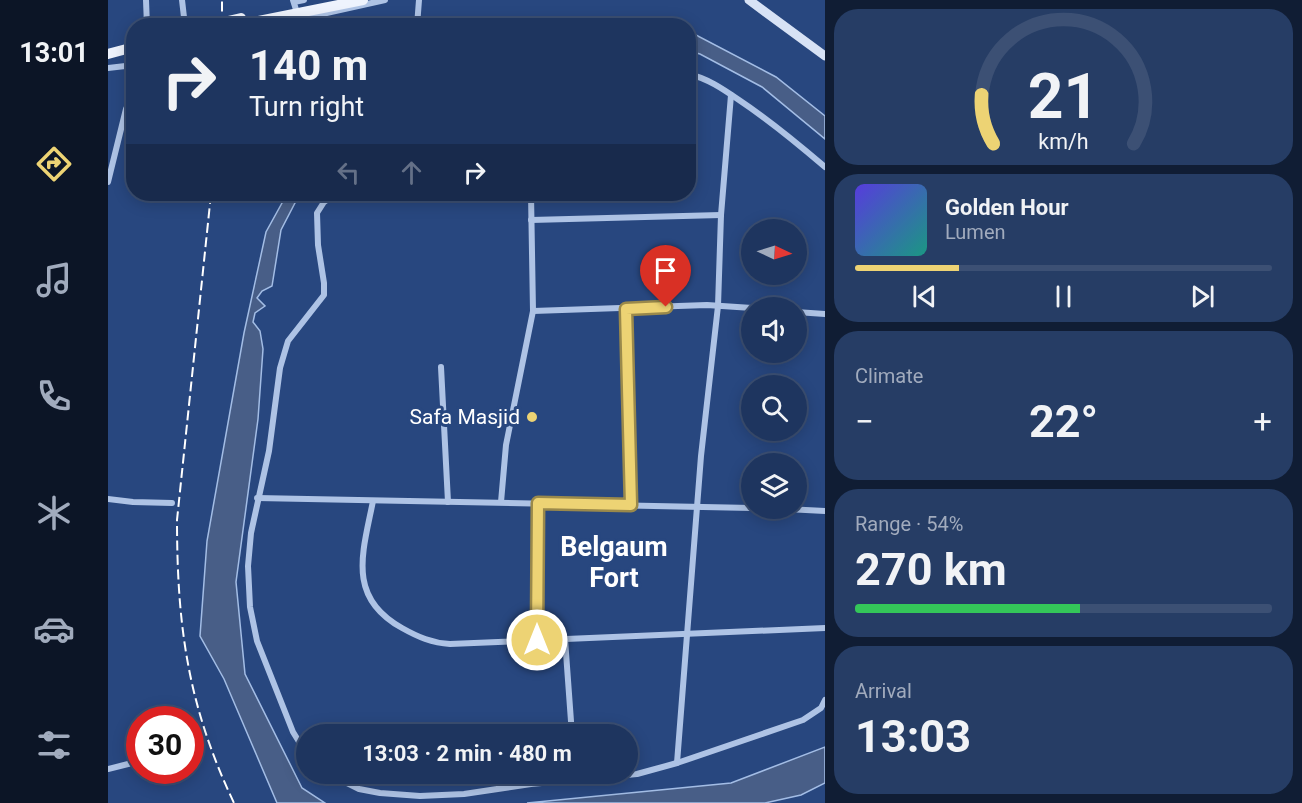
<!DOCTYPE html>
<html lang="en">
<head>
<meta charset="utf-8">
<style>
	body { margin:0; font-family:Roboto,sans-serif; background:#263d65; color:#f1f3f6; height:100vh; display:flex; flex-direction:column; font-size:22px; white-space:nowrap }
	* { box-sizing:border-box; margin:0 }
	p { font-size:20px; color:#a1abbd }
	.icon { flex:none; width:33px; height:33px; fill:none; stroke:currentColor; stroke-width:2; stroke-linecap:round; stroke-linejoin:round }
	.map { position:relative; flex:1; overflow:hidden }
	.sheet { display:flex; flex-direction:column; gap:9px; padding:9px; background:#101d34; width:477px }
	.sheet>* { flex:none }
	.top-card { position:absolute; left:18px; top:18px; width:570px; height:183px; border-radius:24px; box-shadow:0 3px 15px #0003,0 0 0 2px #3c5074; background:#1e355f; color:#f1f3f6; overflow:hidden }
	.needle { width:39px; rotate:94deg }
	.tools { position:absolute; left:633px; top:219px; display:grid; gap:12px }
	.tools a { display:grid; place-items:center; width:66px; height:66px; border-radius:50%; background:#1e355f; box-shadow:0 3px 15px #0003,0 0 0 2px #3c5074; font-size:30px }
	.speed { position:absolute; left:18px; top:706px; display:flex; gap:12px; font-size:30px; font-weight:700; text-align:center }
	.speed>* { display:grid; place-content:center; width:78px; height:78px; border-radius:50%; background:#1e355f; box-shadow:0 3px 15px #0003,0 0 0 2px #3c5074; line-height:1 }
	.speed .limit { border:9px solid #d22; background:#fff; color:#111 }
	.pin { position:absolute; display:grid; place-items:center; width:51px; height:51px; color:#fff; margin:-62px -26px; border-radius:50% 50% 50% 0; rotate:-45deg; box-shadow:0 0 6px #0007 }
	.pin .icon { rotate:45deg }
	.me { position:absolute; width:66px; margin:-33px; rotate:0deg; stroke-linejoin:round; filter:drop-shadow(0 0 4px #0008) }
	.turn { display:flex; align-items:center; gap:21px; height:126px; padding:0 24px; font-size:27px }
	.turn .icon { width:78px; height:78px; stroke-width:2.5 }
	.turn b { display:block; font-size:42px; line-height:51px }
	.lanes { display:flex; align-items:center; height:57px; padding:0 24px; background:#0003; justify-content:center; gap:30px; direction:ltr }
	.lanes .off { opacity:.35 }
	.big { font-size:45px; font-weight:700; line-height:1.1 }
	.sheet .tile { flex:1; display:flex; flex-direction:column; justify-content:center; gap:9px; min-width:0; padding:0 21px; border-radius:24px; background:#263d65 }
	.sheet .dial { align-items:center; gap:0 }
	.dial svg { height:156px; overflow:visible; fill:none; stroke:#3c5074; stroke-width:7; stroke-linecap:round; text-anchor:middle }
	.dial text { fill:#f1f3f6; stroke:none }
	.song { display:flex; align-items:center; gap:18px }
	.cover { width:72px; height:72px; border-radius:9px; background:linear-gradient(135deg,hsl(250 70% 55%),hsl(170 70% 35%)) }
	.played { height:6px; border-radius:3px; background:linear-gradient(90deg,#edd374 25%,#3c5074 25%) }
	.keys { display:flex; justify-content:space-around; direction:ltr }
	.heat { display:flex; justify-content:space-between; align-items:center; font-size:33px; direction:ltr }
	.charge { height:9px; border-radius:4px; background:linear-gradient(90deg,#34c759 54%,#3c5074 0) }
	.trip { position:absolute; left:188px; top:724px; width:342px; height:60px; border-radius:30px; background:#1e355f; box-shadow:0 3px 15px #0003,0 0 0 2px #3c5074; font-weight:700; line-height:60px; text-align:center }
	main { display:flex; flex:1; min-height:0 }
	.tab-bar { display:flex; flex-direction:column; width:108px; justify-content:space-around; align-items:center; background:#0c1526; color:#a1abbd }
	.tab-bar .icon { width:42px; height:42px }
	.tab-bar .current { color:#edd374 }
	.tab-bar b { font-size:27px; color:#f1f3f6 }
	.map>svg:first-child { display:block }
	.water { fill:#485e87; stroke:#a3bde5; stroke-width:1.5 }
	.lines { fill:none; stroke-linecap:round; stroke-linejoin:round }
	.street { stroke:#aec3e5; stroke-width:6 }
	.secondary { stroke:#d7e2f5; stroke-width:9 }
	.primary { stroke:#eef3fd; stroke-width:10 }
	.rail { stroke:#fff; stroke-width:2; stroke-dasharray:10 4.5; stroke-linecap:butt }
	.primary-bridge { stroke:#eef3fd; stroke-width:10 }
	.route-casing { stroke:#9a894b; stroke-width:15 }
	.route { stroke:#edd374; stroke-width:10 }
	.poi-dot { fill:#edd374; stroke:#28477f; stroke-width:2 }
	.labels { text-anchor:middle; stroke-width:6; stroke-linejoin:round; paint-order:stroke }
	.poi-label { font-size:21px; fill:#fff; stroke:#28477f; text-anchor:end }
	.district-label { font-size:27px; font-weight:bold; fill:#fff; stroke:#28477f }
</style>
</head>
<body>
<main>
<nav class="tab-bar">
<b>13:01</b>
<svg class="icon current" aria-label="directions" viewBox="0 0 24 24"><path d="M12 3l9 9-9 9-9-9zM9 14v-3h6M13 9l2 2-2 2"/></svg>
<svg class="icon" aria-label="music" viewBox="0 0 24 24"><path d="M9 18V5l10-2v13"/><circle cx="6" cy="18" r="3"/><circle cx="16" cy="16" r="3"/></svg>
<svg class="icon" aria-label="phone" viewBox="0 0 24 24"><path d="M5 4h4l2 5-3 2q2 4 5 5l2-3 5 2v4C11 20 4 13 5 4z"/></svg>
<svg class="icon" aria-label="climate" viewBox="0 0 24 24"><path d="M12 3v18M4 7l16 10M4 17L20 7"/></svg>
<svg class="icon" aria-label="car" viewBox="0 0 24 24"><path d="M5 17H2v-5l4-1 3-4h7l3 4 3 1v5h-3M9 17h6M6 11h13"/><circle cx="7" cy="17" r="2"/><circle cx="17" cy="17" r="2"/></svg>
<svg class="icon" aria-label="filters" viewBox="0 0 24 24"><path d="M4 7h16M4 17h16"/><circle cx="9" cy="7" r="2"/><circle cx="15" cy="17" r="2"/></svg>
</nav>
<div class="map">
<svg width="717" height="803" viewBox="0 0 717 803">
	<rect width="100%" height="100%" fill="#28477f"/>
	<g class="water">
		<path d="M580,34L588,35L668,77L717,116V139L654,87L592,54L581,51Z"/>
		<path d="M179,194H199L187,203L173,230L164,286L154,291L149,298L157,306L147,313L145,322L152,331L155,349L150,419L128,582L137,674L194,788L217,803H169L116,679L92,636L99,541L136,333L158,232Z"/>
		<path d="M717,747V783L693,795L657,803H419L623,783Z"/>
	</g>
	<g class="lines">
		<g class="street">
			<path d="M38,0L39,26"/>
			<path d="M74,0L77,26"/>
			<path d="M185,0L190,16L196,18L277,0"/>
			<path d="M186,2L196,0"/>
			<path d="M309,26L311,0"/>
			<path d="M0,68L26,65"/>
			<path d="M580,74C599,78 615,89 631,100C661,120 689,143 717,167"/>
			<path d="M0,182L18,109L26,92"/>
			<path d="M423,220L613,215"/>
			<path d="M518,309L523,505"/>
			<path d="M425,311L599,305L644,308"/>
			<path d="M688,312L717,314"/>
			<path d="M333,367L340,502"/>
			<path d="M149,498L644,508"/>
			<path d="M0,499L25,502L64,503"/>
			<path d="M265,501C255,552 238,597 294,628C310,637 324,643 342,644L717,628"/>
			<path d="M393,502L398,445L425,311L423,194"/>
			<path d="M659,508L717,511"/>
			<path d="M457,639L464,735"/>
			<path d="M429,640L431,503"/>
			<path d="M198,753L185,732L149,641L142,607L140,566L143,533L161,451L172,368L180,341L216,295V283L210,245L209,213L216,202L227,194"/>
			<path d="M569,763L593,456L610,306L613,215L623,95"/>
			<path d="M0,769L32,761"/>
			<path d="M221,774L251,789L272,793L312,796L356,794L423,784L529,774L569,763L695,720L713,708L717,700"/>
		</g>
		<path class="secondary" d="M641,0L717,56"/>
		<path class="primary" d="M0,54L26,47"/>
		<g class="rail">
			<path d="M114,26V0"/>
			<path d="M103,194L69,520C69,627 80,706 126,803"/>
		</g>
		<g class="primary-bridge">
			<path d="M98,26L133,18"/>
			<path d="M126,26L255,0"/>
		</g>
	</g>
	<g class="lines">
		<g class="route-casing">
			<path id="route" d="M429,640L430,503L523,505L518,309L558,307"/>
		</g>
		<use href="#route" class="route"/>
	</g>
	<circle class="poi-dot" cx="424" cy="417" r="6"/>
	<g class="labels">
		<g class="poi-label">
			<text x="412" y="424">Safa Masjid</text>
		</g>
		<g class="district-label">
			<text x="506" y="556">Belgaum<tspan x="506" dy="31">Fort</tspan></text>
		</g>
	</g>
</svg>
<div class="tools">
<a><svg class="needle" viewBox="-14 -14 28 28"><path d="M0-13l5 13h-10z" fill="#e53935"/><path d="M0 13l5-13h-10z" fill="#a1abbd"/></svg></a>
<a><svg class="icon" aria-label="sound" viewBox="0 0 24 24"><path d="M4 9h4l5-4v14l-5-4H4zM17 9q2 3 0 6"/></svg></a>
<a><svg class="icon" aria-label="search" viewBox="0 0 24 24"><circle cx="10" cy="10" r="6"/><path d="M15 15l6 6"/></svg></a>
<a><svg class="icon" aria-label="layers" viewBox="0 0 24 24"><path d="M12 4l9 5-9 5-9-5zM3 14l9 5 9-5"/></svg></a>
</div>
<div class="speed"><div class="limit">30</div></div>
<div class="pin" style="left:558px;top:307px;background:#d93025"><svg class="icon" aria-label="arrive" viewBox="0 0 24 24"><path d="M6 21V4h12l-3 4 3 4H6"/></svg></div>
<svg class="me" style="left:429px;top:640px" viewBox="-20 -20 40 40"><circle r="17" fill="#edd374" stroke="#fff" stroke-width="3"/><path d="M0-11L8 9 0 5-8 9z" fill="#fff"/></svg>
<div class="trip">13:03 · 2 min · 480 m</div>
<div class="top-card">
<div class="turn"><svg class="icon" aria-label="right" viewBox="0 0 24 24"><path d="M7 20v-9h11M14 6l5 5-5 5"/></svg><div><b>140 m</b>Turn right</div></div>
<div class="lanes"><svg class="icon off" aria-label="left" viewBox="0 0 24 24"><path d="M17 20v-9H6M10 6l-5 5 5 5"/></svg><svg class="icon off" aria-label="ahead" viewBox="0 0 24 24"><path d="M12 20V5M6 11l6-6 6 6"/></svg><svg class="icon" aria-label="right" viewBox="0 0 24 24"><path d="M7 20v-9h11M14 6l5 5-5 5"/></svg></div>
</div>
</div>
<section class="sheet">
<div class="tile dial"><svg viewBox="0 0 100 80">
<path d="M14 69A42 42 0 1 1 86 69"/>
<path d="M14 69A42 42 0 0 1 8 44" stroke="#edd374"/>
<text x="50" y="56" font-size="32" font-weight="700">21</text>
<text x="50" y="72" font-size="11">km/h</text>
</svg></div>
<div class="tile">
<div class="song"><i class="cover"></i><div><b>Golden Hour</b><p>Lumen</p></div></div>
<div class="played"></div>
<div class="keys"><svg class="icon" aria-label="previous" viewBox="0 0 24 24"><path d="M18 5L8 12l10 7zM5 5v14"/></svg><svg class="icon" aria-label="pause" viewBox="0 0 24 24"><path d="M8 5v14M16 5v14"/></svg><svg class="icon" aria-label="next" viewBox="0 0 24 24"><path d="M6 5l10 7-10 7zM19 5v14"/></svg></div>
</div>
<div class="tile"><p>Climate</p>
<div class="heat"><a>−</a><b class="big">22°</b><a>+</a></div>
</div>
<div class="tile"><p>Range · 54%</p><b class="big">270 km</b><div class="charge"></div></div>
<div class="tile"><p>Arrival</p><b class="big">13:03</b></div>
</section>
</main>
</body>
</html>
